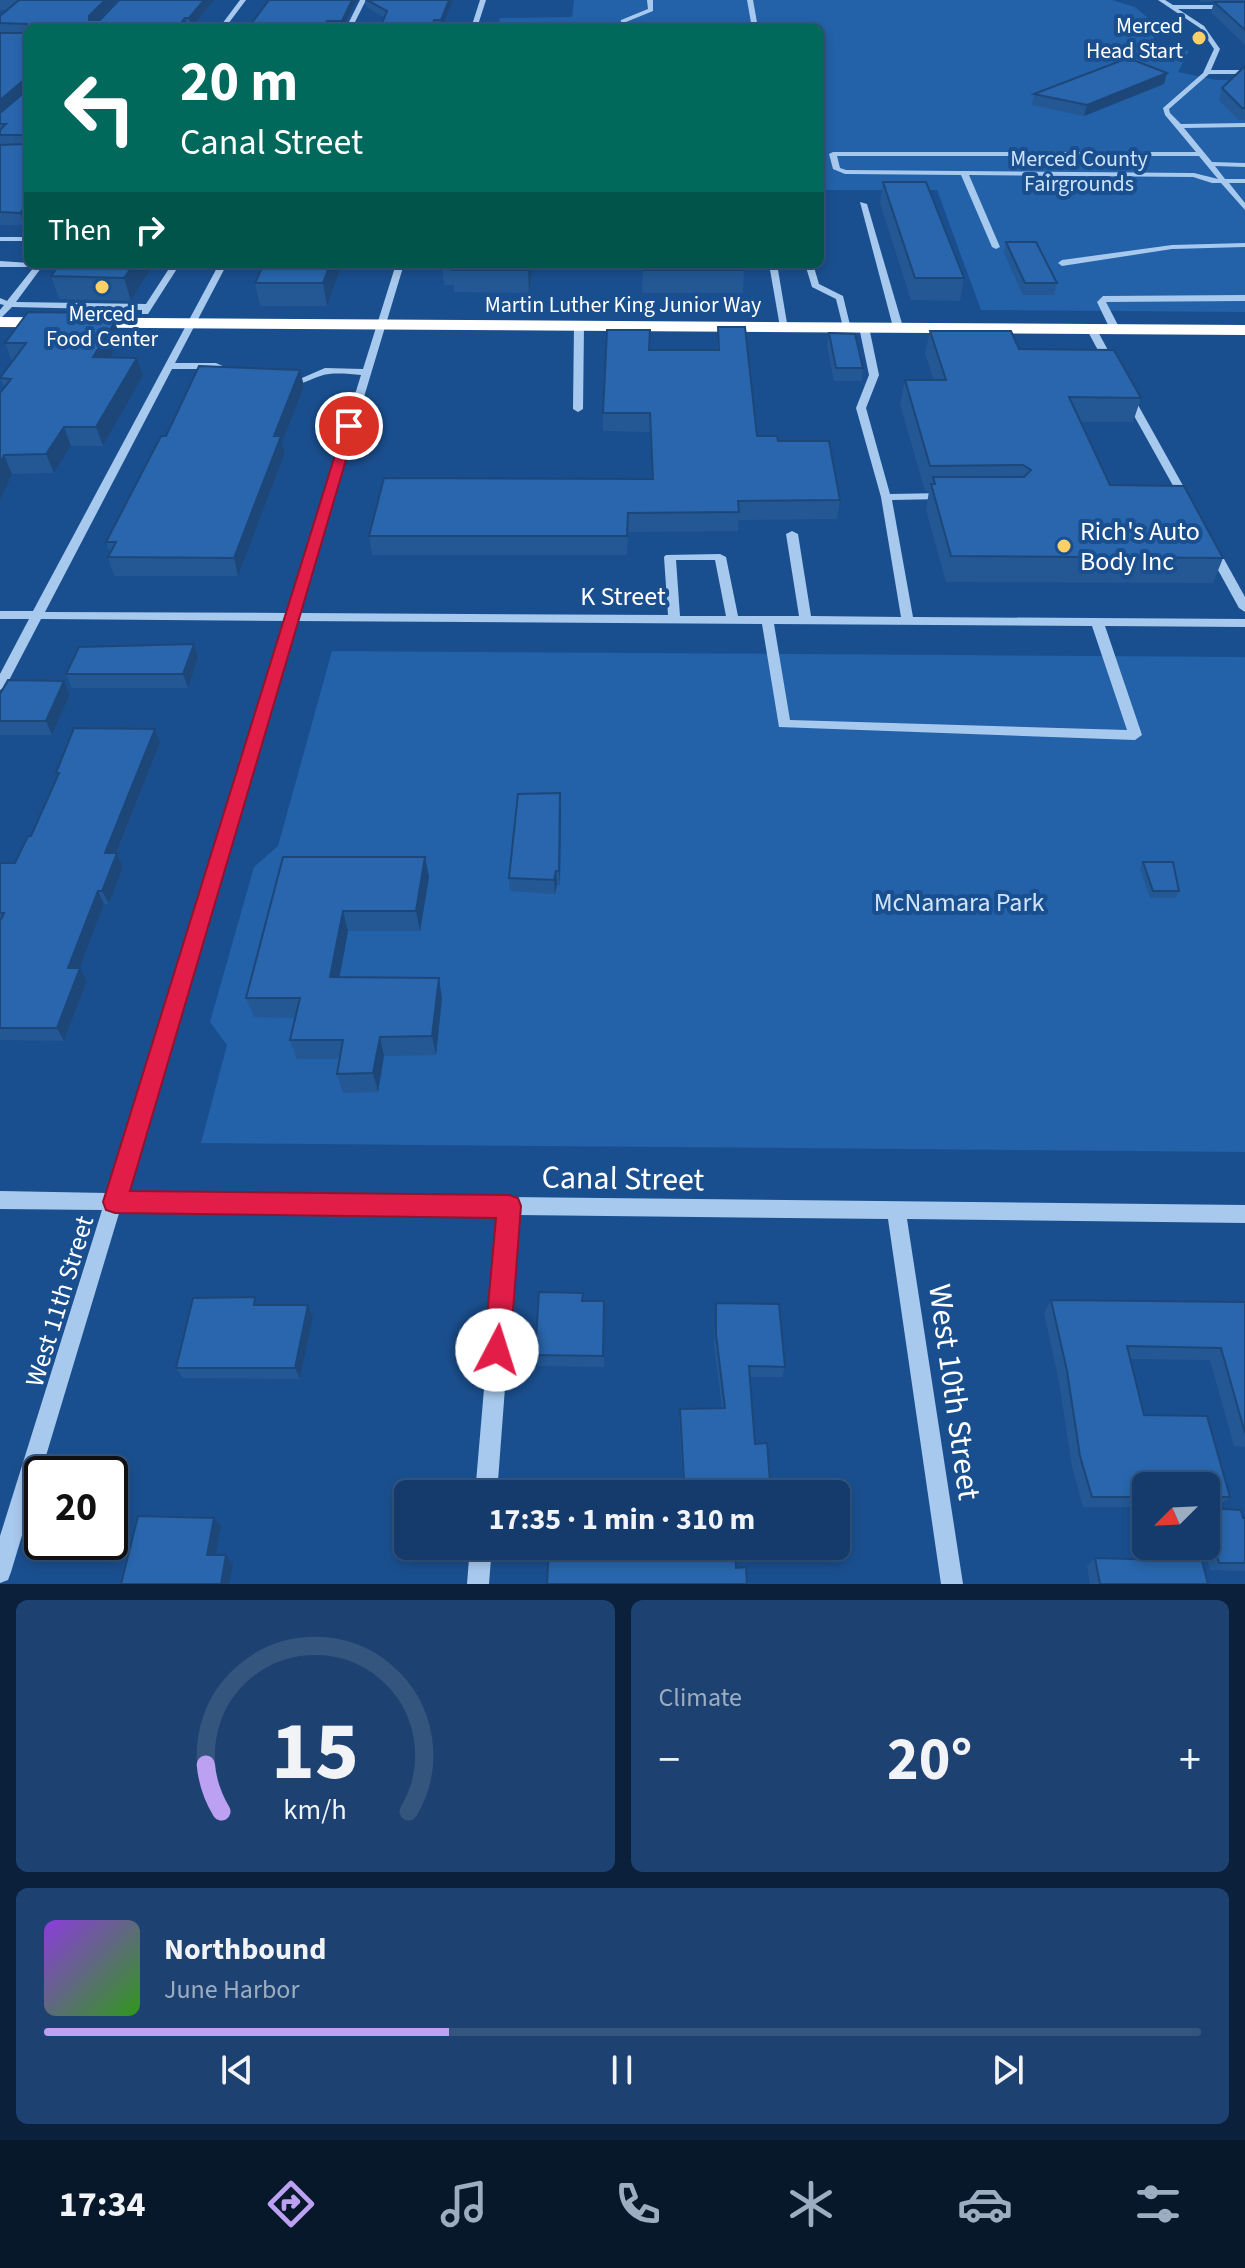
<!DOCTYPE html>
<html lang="en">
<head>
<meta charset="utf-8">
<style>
	body { margin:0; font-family:"Source Sans 3",sans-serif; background:#1d4271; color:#f1f3f6; height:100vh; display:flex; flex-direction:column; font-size:30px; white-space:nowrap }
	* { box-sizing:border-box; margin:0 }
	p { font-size:26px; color:#9dadc1 }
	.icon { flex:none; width:44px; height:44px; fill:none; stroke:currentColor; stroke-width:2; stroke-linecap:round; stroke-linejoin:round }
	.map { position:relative; height:1584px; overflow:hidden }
	.drawer { display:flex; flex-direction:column; gap:16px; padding:16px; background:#0b203b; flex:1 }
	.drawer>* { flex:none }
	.top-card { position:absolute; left:24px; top:24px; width:800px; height:244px; border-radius:12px; box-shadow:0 4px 12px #0003,0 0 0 2px #33557e; background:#00695c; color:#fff; overflow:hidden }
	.needle { width:52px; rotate:246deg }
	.tools { position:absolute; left:1132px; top:1472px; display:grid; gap:16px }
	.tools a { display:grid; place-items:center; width:88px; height:88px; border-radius:12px; background:#143b6b; box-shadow:0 4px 12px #0003,0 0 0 2px #33557e; font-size:40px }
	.speed { position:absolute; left:24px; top:1456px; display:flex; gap:16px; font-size:40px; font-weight:700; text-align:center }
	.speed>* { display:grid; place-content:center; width:104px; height:104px; border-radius:50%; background:#143b6b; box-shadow:0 4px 12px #0003,0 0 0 2px #33557e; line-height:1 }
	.speed .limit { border:4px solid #111; border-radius:12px; background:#fff; color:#111 }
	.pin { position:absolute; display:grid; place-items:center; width:68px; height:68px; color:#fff; margin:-34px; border:4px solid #fff; border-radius:50%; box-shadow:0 2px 8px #0007 }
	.me { position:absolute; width:88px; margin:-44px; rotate:5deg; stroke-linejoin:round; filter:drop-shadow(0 0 6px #0008) }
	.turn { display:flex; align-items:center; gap:28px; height:168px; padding:0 24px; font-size:36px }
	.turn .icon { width:104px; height:104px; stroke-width:2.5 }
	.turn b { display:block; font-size:56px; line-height:68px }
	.then { display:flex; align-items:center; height:76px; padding:0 24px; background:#0003; gap:16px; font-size:30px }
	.big { font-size:60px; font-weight:700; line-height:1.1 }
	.drawer .card { flex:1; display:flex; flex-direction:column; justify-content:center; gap:12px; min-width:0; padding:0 28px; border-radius:12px; background:#1d4271 }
	.drawer .dial { align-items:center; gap:0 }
	.dial svg { height:208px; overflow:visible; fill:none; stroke:#33557e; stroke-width:7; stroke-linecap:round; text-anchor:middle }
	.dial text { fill:#f1f3f6; stroke:none }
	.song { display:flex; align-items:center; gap:24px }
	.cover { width:96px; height:96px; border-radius:12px; background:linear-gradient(135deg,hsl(270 70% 55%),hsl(110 70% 35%)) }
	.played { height:8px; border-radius:4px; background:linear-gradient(90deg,#bca0f2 35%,#33557e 35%) }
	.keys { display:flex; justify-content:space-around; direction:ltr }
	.heat { display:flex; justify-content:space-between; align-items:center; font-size:44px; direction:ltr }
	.drawer .tiles { flex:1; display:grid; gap:16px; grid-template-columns:1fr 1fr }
	.card:last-child { grid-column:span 2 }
	.trip { position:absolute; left:394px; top:1480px; width:456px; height:80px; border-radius:12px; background:#143b6b; box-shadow:0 4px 12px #0003,0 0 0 2px #33557e; font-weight:700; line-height:80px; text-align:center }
	.dock { display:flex; height:128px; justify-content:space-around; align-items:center; background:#08182b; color:#9dadc1 }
	.dock .icon { width:56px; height:56px }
	.dock .on { color:#bca0f2 }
	.dock b { font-size:36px; color:#f1f3f6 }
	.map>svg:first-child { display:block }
	.green { fill:#2361a8 }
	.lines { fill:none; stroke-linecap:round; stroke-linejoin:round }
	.minor { fill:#a8c9ee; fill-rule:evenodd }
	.highway { fill:#fff; fill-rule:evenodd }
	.wall { fill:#235895 }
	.shaded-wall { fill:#1d4779 }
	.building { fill:#2966ad; stroke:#1d4779; stroke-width:2 }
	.route { fill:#e11d48; stroke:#92132f; stroke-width:2 }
	.poi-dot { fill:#ffd065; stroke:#1a4f8f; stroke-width:3 }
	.labels { text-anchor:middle; stroke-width:8; stroke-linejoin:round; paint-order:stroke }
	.far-poi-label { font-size:22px; fill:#fff; stroke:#1a4f8f; text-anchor:end }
	.far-park-label { font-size:22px; fill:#cee3fa; stroke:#1a4f8f }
	.far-street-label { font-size:22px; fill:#fff; stroke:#1a4f8f }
	.poi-label { font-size:26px; fill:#fff; stroke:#1a4f8f; text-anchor:start }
	.street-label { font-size:26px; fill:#fff; stroke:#1a4f8f }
	.park-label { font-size:26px; fill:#cee3fa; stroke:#1a4f8f }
	.near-street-label { font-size:32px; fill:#fff; stroke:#1a4f8f }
</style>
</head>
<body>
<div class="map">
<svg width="1245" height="1584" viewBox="0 0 1245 1584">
	<rect width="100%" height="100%" fill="#1a4f8f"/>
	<g class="green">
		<path d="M574,0H1112L1135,7L1155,24L1153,43L1189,51L1178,72L1216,80H1245V312L981,310L937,190H820V28H498L500,18L572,17Z"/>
		<path d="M332,651L1245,657V1152L201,1143L227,1045L210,1022L254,867L278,846Z"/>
	</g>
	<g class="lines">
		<g class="minor">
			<path d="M240,0H246L225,28H219Z"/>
			<path d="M360,0H366L352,28H346Z"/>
			<path d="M480,0H486L477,28H471Z"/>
			<path d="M647,0H653V11L626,22V28H620L621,20L648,9Z"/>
			<path d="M747,0H753L758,28H752Z"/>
			<path d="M1158,0H1165L1173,5H1245V9H1178L1204,26L1220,49L1211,70H1245V74H1209L1169,109L1170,113L1181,124L1245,123V127L1184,128L1212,162L1245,163V167L1215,166L1225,179H1245V183H1229L1245,203V210L1221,183H1212L1193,177L969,175L1000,247L996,249L992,247L961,175L845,174L833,169L829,154L833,152H1196L1165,115L1163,108L1203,73L1214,49L1200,28ZM837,156H1199L1218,179L1194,173L846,170L840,168Z"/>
			<path d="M860,202L867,204L903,327L901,329L893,327Z"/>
			<rect x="0" y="237" width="28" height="4"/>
			<path d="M1245,243V247L1172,249L1062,266L1058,263L1062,260L1172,245Z"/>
			<path d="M0,261L44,264L16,302L146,304L172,264H180L148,314H142V310L12,307L0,319V310L4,305L0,304V298L7,301L34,267H0Z"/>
			<path d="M219,264H227L175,363H216L238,373L233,376L215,369H172L45,612L287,613L361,375C351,374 339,373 329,374C311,376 300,391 280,380L285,377L302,378L325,368L363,369L396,264H404L299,613L668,615L664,557L666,555L720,554L726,557L738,616H799L786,534L792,531L798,534L811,616L901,617L881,497L856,408L869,375L859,327L864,324L869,327L879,375L866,408L890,494L944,493L949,496L944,499L892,500L913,617L1245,619V627L1105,626L1142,735L1135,740L779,727L762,624L297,621L125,1193L1245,1205V1223L907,1219L963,1584H941L888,1219L518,1215L497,1494H475L499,1214L120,1210L11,1572L8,1580L0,1583V1536L102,1210L0,1209V1191L107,1193L285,621L41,619L6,686L0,690V674L29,619H0V611H33ZM676,560H715L726,616H680ZM774,624L1092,626L1127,730L790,720Z"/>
			<path d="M769,264H777L788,329L780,327Z"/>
			<path d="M805,264H813L819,284L843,296L851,329L843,327L836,299L812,287Z"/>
			<path d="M1245,295V301L1106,302L1120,329L1115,332L1110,329L1097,302L1103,296Z"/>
			<path d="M579,323L584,326L583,409L578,412L573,409L574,326Z"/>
			<path d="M1091,325L1096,328L1117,367L1115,369L1107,367L1086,328Z"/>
			<path d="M1125,394L1133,396L1191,500L1190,502H1182L1181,500L1123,396Z"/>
			<path d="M1213,547L1219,550L1245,597V612L1239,608L1207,550Z"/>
			<path d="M470,1546H492L489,1584H467Z"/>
		</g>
		<path class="highway" d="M0,317L1245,325V335L0,327Z"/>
	</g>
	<g class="wall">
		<path d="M0,0H117L98,20L214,0L191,28H28L24,225H0V16L7,10H0Z"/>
		<path d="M357,0L344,28H248Z"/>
		<path d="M365,0H453L442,28H380L384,17L366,7Z"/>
		<path d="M1199,0H1245V45L1211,12L1214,2H1201Z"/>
		<path d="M1245,66V119L1244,120H1238L1219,100L1222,88Z"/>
		<path d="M1164,84L1084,116L1032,105L1034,94Z"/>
		<path d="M883,182L964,278L960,301L911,300L880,203Z"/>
		<path d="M1006,242L1057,283L1054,295H1023L1004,253Z"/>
		<path d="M60,264H154L131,301L59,299L51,276Z"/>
		<path d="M342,264L327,306H260L255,283Z"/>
		<path d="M442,264H533L529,293L454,292V285H444Z"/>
		<path d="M643,264L744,270L743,293H642Z"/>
		<path d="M106,313L109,322H115L121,340L110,358H137L143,376L103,446H71L54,473L12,474L0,501V393L4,388L0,378L12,361L5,343Z"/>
		<path d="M718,327L757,436L778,441L840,500L837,519L738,520V531L628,532L627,555H372L369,536L652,479L650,432L603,431V413L649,350H717Z"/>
		<path d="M930,331L1019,349L1141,398L1133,422H1080L1110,485L1223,558L1213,583L946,582L926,510L929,491H925L900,404L905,380H934L925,354Z"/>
		<path d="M829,333L863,368L862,381H834L827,346Z"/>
		<path d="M300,370L304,387L282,443L285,453L238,576H114L108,557L110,553L106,542L166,436Z"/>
		<path d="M198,658L188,688H72L66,674Z"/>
		<path d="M64,681L70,694L52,735H0V694Z"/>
		<path d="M160,743L117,853L123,867L109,904H104L80,968L87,981L64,1041L0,1040V863H15L31,836L58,776L56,773Z"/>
		<path d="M560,793V885H557L555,894L510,891L509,878Z"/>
		<path d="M283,857H425L429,877L420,931H348L339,977L442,998L436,1055L384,1056L378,1092L343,1093L337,1074L339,1059H297L290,1040L295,1018L254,1017L246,998Z"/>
		<path d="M1143,862L1179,891L1175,898H1150L1140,869Z"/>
		<path d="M583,1293V1301H604V1367L537,1366L535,1355Z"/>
		<path d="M1051,1300L1245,1302V1447L1234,1446L1210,1360L1130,1359L1144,1415L1230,1497L1218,1507H1206V1486H1146V1507H1083L1072,1467L1059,1382L1044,1313Z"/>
		<path d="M716,1303L785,1367L782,1377H750L755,1444L770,1481L768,1490L683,1491L679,1418L680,1409L722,1408L714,1345Z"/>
		<path d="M259,1305H308L313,1317L300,1379L183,1378L176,1368Z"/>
		<path d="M1206,1508L1245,1518V1571L1210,1570L1204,1546H1206Z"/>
		<path d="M1095,1558L1208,1584H1090L1087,1566Z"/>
	</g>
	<g class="shaded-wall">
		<path d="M105,0H117L92,26L91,28L89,16Z"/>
		<path d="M204,0H214L191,28L189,18Z"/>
		<path d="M352,0H357L343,28L342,21Z"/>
		<path d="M449,0H453L442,28L441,20Z"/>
		<path d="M185,18L188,28H177Z"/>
		<path d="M1167,73L1164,84L1084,116L1087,105Z"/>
		<path d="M25,79L28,90L0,114V100Z"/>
		<path d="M28,203V220L24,225L20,213Z"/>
		<path d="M134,264H154L131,301L124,278Z"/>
		<path d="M330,264H342L327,306L323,283Z"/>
		<path d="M529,264H533L529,293L528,270Z"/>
		<path d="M106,313L111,328L115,322L121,340L99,376L93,357L101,322Z"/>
		<path d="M137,358L143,376L103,446L96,427Z"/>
		<path d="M300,370L304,387L282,443L285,453L238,576L234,558L274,436Z"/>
		<path d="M64,427L71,446L54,473L46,454Z"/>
		<path d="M4,455L12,474L0,501V464Z"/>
		<path d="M194,644L198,658L188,688L183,674Z"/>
		<path d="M64,681L70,694L52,735L46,721Z"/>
		<path d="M155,729L160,743L111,867L105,853Z"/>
		<path d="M560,793L561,807L560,885L559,871Z"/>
		<path d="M117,853L123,867L109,904L102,891Z"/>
		<path d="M425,857L429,877L420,931L416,911Z"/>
		<path d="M556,871L557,885L555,894L554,880Z"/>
		<path d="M98,891L104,904L75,981L68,968Z"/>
		<path d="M343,911L348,931L336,997L330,977Z"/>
		<path d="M80,968L87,981L64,1041L57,1028Z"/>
		<path d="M439,978L442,998L436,1055L432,1036Z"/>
		<path d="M380,1037L384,1056L378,1092L373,1073Z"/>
		<path d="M308,1305L313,1317L300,1379L295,1368Z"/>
		<path d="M214,1518L221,1526L214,1564L207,1555Z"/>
		<path d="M226,1555L233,1564L229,1584H221Z"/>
	</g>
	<g class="building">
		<path d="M19,0H105L89,16V20H100L119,0H204L189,18H185L177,28H28V203L20,213L0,212V145L24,144L26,135H0V130L6,124H0V113L27,90L25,79L0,100V33H25L27,24L0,23V16Z"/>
		<path d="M269,0H352L342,21H327L323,28H248Z"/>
		<path d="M367,0H449L441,20H434L433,28H380L387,11Z"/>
		<path d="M1214,2H1245V30Z"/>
		<path d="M1128,58L1167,73L1087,105L1034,94Z"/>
		<path d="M1245,66V108H1242L1222,88Z"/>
		<path d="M883,182H926L964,278H915Z"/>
		<path d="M1006,242H1036L1057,283H1025Z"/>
		<path d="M60,264H134L124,278L51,276Z"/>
		<path d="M264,264H330L323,283H255Z"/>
		<path d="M454,264H529L528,270H452Z"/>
		<rect x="643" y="264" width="101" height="6"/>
		<path d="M28,312L106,313L101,322H115L93,357L137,358L96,427H64L46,454L4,455L0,464V393L11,379L0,378L26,343H5Z"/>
		<path d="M718,327H745L757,436H777L778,441H829L840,500L738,501L739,512L628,513L627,536H369L384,478L653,479L650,413H603L607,330H650L649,350H719Z"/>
		<path d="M930,331H1011L1019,349L1114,350L1141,398L1069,397L1110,485L1184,486L1223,558L951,556L931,484H935L933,477H1024L1031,470L1023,465L930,466L905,380H946Z"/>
		<path d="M829,333L855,334L863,368H836Z"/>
		<path d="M199,366L300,370L274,436H281L234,558L108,557L116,542H106L161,436H166Z"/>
		<path d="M194,644L183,674H66L79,647Z"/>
		<path d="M8,680L64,681L46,721H0V694Z"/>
		<path d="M74,728L155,729L105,853H117L102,891H98L68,968H80L57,1028H0V921L4,913H0V863H15L28,836H31L59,773H56Z"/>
		<path d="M560,793L559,871H556L554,880L509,878L518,794Z"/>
		<path d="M283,857H425L416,911H343L330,977L439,978L432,1036L380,1037L373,1073L337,1074L343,1040H290L300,998H246Z"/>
		<path d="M1143,862H1173L1179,891H1153Z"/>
		<path d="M539,1292L583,1293L582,1301H604L603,1356L535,1355Z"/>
		<path d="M255,1297L254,1305H308L295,1368H176L193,1298Z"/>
		<path d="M1051,1300L1245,1302V1433L1221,1348L1127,1346L1144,1415L1207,1416L1230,1497H1206V1486H1146V1497H1092L1080,1456L1067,1371Z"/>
		<path d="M716,1303L779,1304L785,1367L749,1366L755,1444L767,1443L770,1481L684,1482L680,1409L725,1408L716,1335Z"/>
		<path d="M1206,1508L1241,1510L1243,1518H1245V1563H1219L1206,1516Z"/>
		<path d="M138,1516L214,1518L207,1555H226L221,1584H121Z"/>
		<path d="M549,1546H722V1550L735,1549L736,1568L746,1567L747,1584H547Z"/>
		<path d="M1095,1558L1202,1561L1208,1584H1100Z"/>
	</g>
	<path class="route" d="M345,423L356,426L130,1191L509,1195L518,1198L521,1206L510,1350L507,1359L497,1363L488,1359L484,1350L496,1218L115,1213L106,1210L103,1202Z"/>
	<g class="poi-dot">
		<circle cx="1199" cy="38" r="8"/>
		<circle cx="102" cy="287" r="8"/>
		<circle cx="1064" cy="546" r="8"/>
	</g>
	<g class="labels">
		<g class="far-poi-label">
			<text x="1183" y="33">Merced<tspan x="1183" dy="25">Head Start</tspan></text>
			<text x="102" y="321" text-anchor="middle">Merced<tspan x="102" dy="25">Food Center</tspan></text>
		</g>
		<g class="far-park-label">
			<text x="1079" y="166">Merced County<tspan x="1079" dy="25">Fairgrounds</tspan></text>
		</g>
		<g class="far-street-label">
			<text x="623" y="312">Martin Luther King Junior Way</text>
		</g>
		<g class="poi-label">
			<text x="1080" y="540">Rich's Auto<tspan x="1080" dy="30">Body Inc</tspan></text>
		</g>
		<g class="street-label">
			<text x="623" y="605">K Street</text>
			<text transform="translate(59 1301) rotate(-73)" y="9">West 11th Street</text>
		</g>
		<g class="park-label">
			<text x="959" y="911">McNamara Park</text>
		</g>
		<g class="near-street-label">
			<text transform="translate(623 1178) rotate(1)" y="11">Canal Street</text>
			<text transform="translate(955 1392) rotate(82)" y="11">West 10th Street</text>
		</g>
	</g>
</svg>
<div class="tools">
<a><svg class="needle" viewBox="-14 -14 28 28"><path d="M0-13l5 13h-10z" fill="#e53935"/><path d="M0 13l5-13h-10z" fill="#9dadc1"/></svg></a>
</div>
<div class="speed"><div class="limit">20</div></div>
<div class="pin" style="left:349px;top:426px;background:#d93025"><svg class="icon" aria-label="arrive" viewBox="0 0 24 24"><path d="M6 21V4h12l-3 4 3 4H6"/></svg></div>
<svg class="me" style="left:497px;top:1350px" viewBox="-20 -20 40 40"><circle r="19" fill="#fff"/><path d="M0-13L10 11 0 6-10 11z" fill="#e11d48"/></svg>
<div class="trip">17:35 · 1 min · 310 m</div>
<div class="top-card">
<div class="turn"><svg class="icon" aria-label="left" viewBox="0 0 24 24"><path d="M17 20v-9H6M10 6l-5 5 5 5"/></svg><div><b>20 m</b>Canal Street</div></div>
<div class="then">Then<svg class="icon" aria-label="right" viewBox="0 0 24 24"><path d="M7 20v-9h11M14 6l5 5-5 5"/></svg></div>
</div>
</div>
<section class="drawer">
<div class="tiles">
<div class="card dial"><svg viewBox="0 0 100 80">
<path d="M14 69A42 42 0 1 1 86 69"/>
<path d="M14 69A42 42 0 0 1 8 51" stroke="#bca0f2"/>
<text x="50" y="56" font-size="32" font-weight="700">15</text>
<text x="50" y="72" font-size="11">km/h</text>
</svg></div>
<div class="card"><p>Climate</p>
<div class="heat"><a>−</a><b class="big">20°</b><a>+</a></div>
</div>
<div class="card">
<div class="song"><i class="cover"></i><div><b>Northbound</b><p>June Harbor</p></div></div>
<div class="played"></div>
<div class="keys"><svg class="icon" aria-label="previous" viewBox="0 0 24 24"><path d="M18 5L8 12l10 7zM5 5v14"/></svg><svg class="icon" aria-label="pause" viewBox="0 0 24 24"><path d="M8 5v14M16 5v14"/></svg><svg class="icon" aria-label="next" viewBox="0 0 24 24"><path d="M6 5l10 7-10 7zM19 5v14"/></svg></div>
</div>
</div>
</section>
<nav class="dock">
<b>17:34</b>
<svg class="icon on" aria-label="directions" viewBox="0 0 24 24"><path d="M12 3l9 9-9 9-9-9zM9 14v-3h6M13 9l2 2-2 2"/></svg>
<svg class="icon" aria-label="music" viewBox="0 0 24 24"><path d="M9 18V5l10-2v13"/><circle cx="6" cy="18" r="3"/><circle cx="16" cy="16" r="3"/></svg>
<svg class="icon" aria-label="phone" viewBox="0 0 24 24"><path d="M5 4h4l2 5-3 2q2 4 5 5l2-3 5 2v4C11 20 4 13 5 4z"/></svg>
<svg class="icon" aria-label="climate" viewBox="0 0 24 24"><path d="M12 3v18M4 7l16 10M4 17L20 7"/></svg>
<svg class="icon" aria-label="car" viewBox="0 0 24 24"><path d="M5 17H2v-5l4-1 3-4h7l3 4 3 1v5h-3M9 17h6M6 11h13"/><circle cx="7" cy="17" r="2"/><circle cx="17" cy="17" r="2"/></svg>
<svg class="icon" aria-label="filters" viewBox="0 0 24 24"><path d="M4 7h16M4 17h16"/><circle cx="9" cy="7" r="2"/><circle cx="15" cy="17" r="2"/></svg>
</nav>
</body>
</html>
